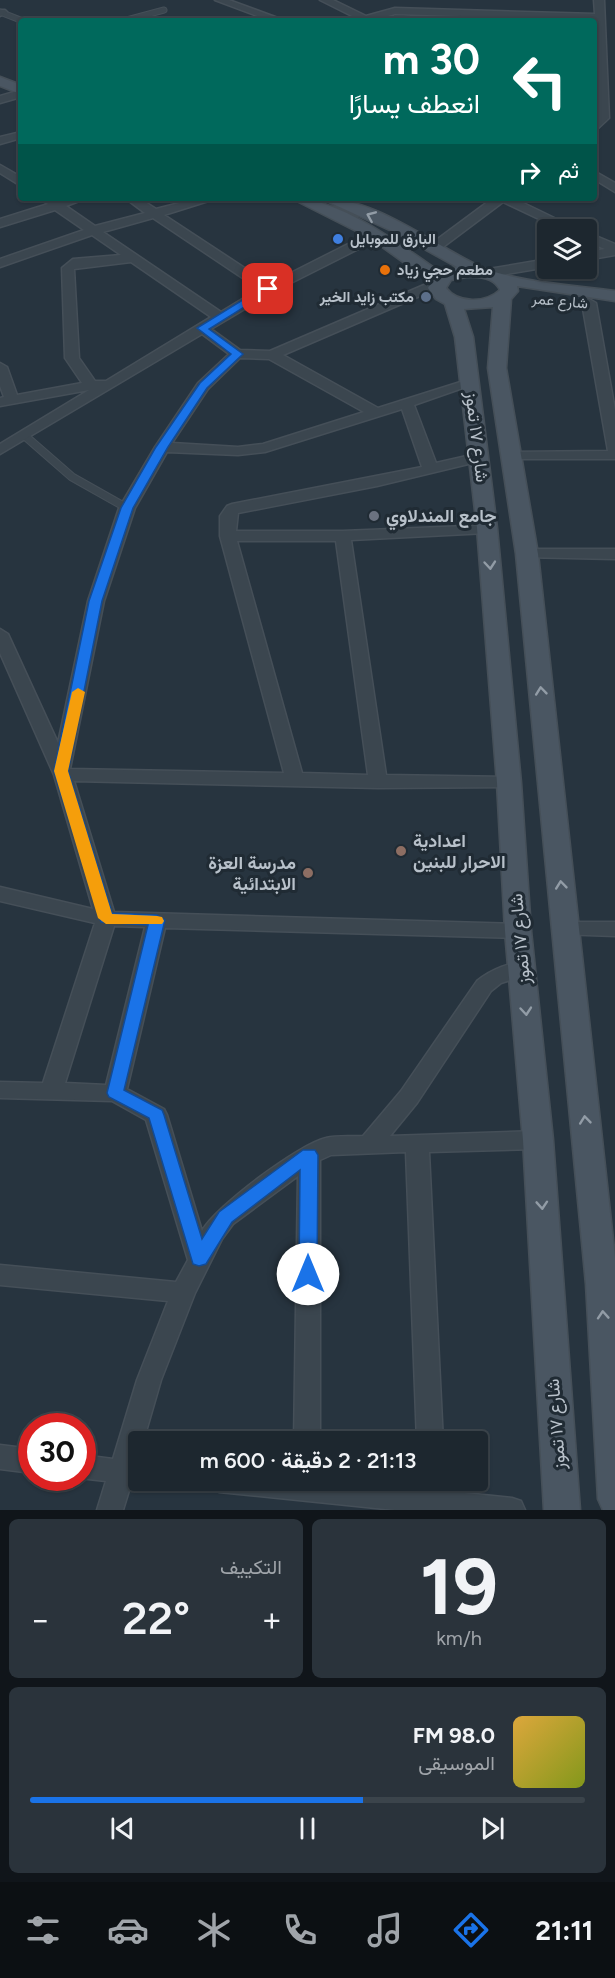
<!DOCTYPE html>
<html lang="ar">
<head>
<meta charset="utf-8">
<style>
	body { margin:0; font-family:Figtree,Vazirmatn,sans-serif; background:#2a333b; color:#f1f3f6; direction:rtl; height:100vh; display:flex; flex-direction:column; font-size:22px; white-space:nowrap }
	* { box-sizing:border-box; margin:0 }
	p { font-size:20px; color:#a0a5aa }
	.icon { flex:none; width:33px; height:33px; fill:none; stroke:currentColor; stroke-width:2; stroke-linecap:round; stroke-linejoin:round }
	.map { position:relative; height:1510px; overflow:hidden; direction:ltr }
	.panel { display:flex; flex-direction:column; gap:9px; padding:9px; background:#10151a; flex:1 }
	.panel>* { flex:none }
	.hud { position:absolute; left:18px; top:18px; width:579px; height:183px; border-radius:6px; box-shadow:0 2px 4px #0004,0 0 0 2px #3b444b; direction:rtl; background:#00695c; color:#fff; overflow:hidden }
	.buttons { position:absolute; left:537px; top:219px; display:grid; gap:12px }
	.buttons a { display:grid; place-items:center; width:60px; height:60px; border-radius:6px; background:#1d272f; box-shadow:0 2px 4px #0004,0 0 0 2px #3b444b; font-size:30px }
	.speed { position:absolute; left:18px; top:1413px; display:flex; gap:12px; font-size:30px; font-weight:700; text-align:center }
	.speed>* { display:grid; place-content:center; width:78px; height:78px; border-radius:50%; background:#1d272f; box-shadow:0 2px 4px #0004,0 0 0 2px #3b444b; line-height:1 }
	.speed .limit { border:9px solid #d22; background:#fff; color:#111 }
	.pin { position:absolute; display:grid; place-items:center; width:51px; height:51px; color:#fff; margin:-26px; border-radius:12px; box-shadow:0 3px 9px #0006 }
	.me { position:absolute; width:66px; margin:-33px; rotate:0deg; stroke-linejoin:round; filter:drop-shadow(0 0 4px #0008) }
	.turn { display:flex; align-items:center; gap:21px; height:126px; padding:0 18px; font-size:27px }
	.turn .icon { width:78px; height:78px; stroke-width:2.5 }
	.turn b { display:block; font-size:42px; line-height:51px }
	.then { display:flex; align-items:center; height:57px; padding:0 18px; background:#0003; gap:12px; font-size:22px }
	.big { font-size:45px; font-weight:600; line-height:1.1 }
	.panel .tile { flex:1; display:flex; flex-direction:column; justify-content:center; gap:9px; min-width:0; padding:0 21px; border-radius:9px; background:#2a333b }
	.panel .dial { align-items:center; gap:0 }
	.dial b { font-size:78px; line-height:1 }
	.song { display:flex; align-items:center; gap:18px }
	.cover { width:72px; height:72px; border-radius:9px; background:linear-gradient(135deg,hsl(40 70% 55%),hsl(70 70% 35%)) }
	.played { height:6px; border-radius:3px; background:linear-gradient(90deg,#1a73e8 60%,#3b444b 60%) }
	.keys { display:flex; justify-content:space-around; direction:ltr }
	.heat { display:flex; justify-content:space-between; align-items:center; font-size:33px; direction:ltr }
	.panel .tiles { flex:1; display:grid; gap:9px; grid-template-columns:1fr 1fr }
	.tile:last-child { grid-column:span 2 }
	.trip { position:absolute; left:128px; top:1431px; width:360px; height:60px; border-radius:6px; background:#1d272f; box-shadow:0 2px 4px #0004,0 0 0 2px #3b444b; font-weight:600; line-height:60px; text-align:center; direction:rtl }
	.dock { display:flex; height:96px; justify-content:space-around; align-items:center; background:#0c1013; color:#a0a5aa }
	.dock .icon { width:42px; height:42px }
	.dock .selected { color:#1a73e8 }
	.dock b { font-size:27px; color:#f1f3f6 }
	.map>svg:first-child { display:block }
	.lines { fill:none; stroke-linecap:round; stroke-linejoin:round }
	.lane-far1-casing { stroke:#454f58; stroke-width:7 }
	.lane-casing { stroke:#454f58; stroke-width:9 }
	.street-casing { stroke:#454f58; stroke-width:3 }
	.secondary-casing { stroke:#454f58; stroke-width:3 }
	.lane-far1 { stroke:#3b464f; stroke-width:5 }
	.lane { stroke:#3b464f; stroke-width:7 }
	.street { fill:#3b464f; fill-rule:evenodd }
	.secondary { fill:#4a5662; fill-rule:evenodd }
	.oneway { stroke:#929ca6 }
	.route { fill:#1a73e8; stroke:#114b97; stroke-width:1.5 }
	.slow { fill:#f59e0b }
	.shop-dot { fill:#3f7fe0; stroke:#202b34; stroke-width:2 }
	.food-dot { fill:#e8710a; stroke:#202b34; stroke-width:2 }
	.service-dot { fill:#5c6f8a; stroke:#202b34; stroke-width:2 }
	.worship-dot { fill:#6b7280; stroke:#202b34; stroke-width:2 }
	.education-dot { fill:#8d6e63; stroke:#202b34; stroke-width:2 }
	.labels { text-anchor:middle; stroke-width:6; stroke-linejoin:round; paint-order:stroke }
	.far-poi-label { font-size:15px; font-weight:bold; fill:#b8c1ca; stroke:#202b34; text-anchor:start }
	.far-street-label { font-size:15px; fill:#b8c1ca; stroke:#202b34 }
	.street-label { font-size:18px; fill:#b8c1ca; stroke:#202b34 }
	.poi-label { font-size:18px; font-weight:bold; fill:#b8c1ca; stroke:#202b34; text-anchor:start }
</style>
</head>
<body>
<div class="map">
<svg width="615" height="1510" viewBox="0 0 615 1510">
	<rect width="100%" height="100%" fill="#27343f"/>
	<g class="lines">
		<g class="lane-far1-casing">
			<g id="lane-far1">
				<path d="M0,12L23,21"/>
				<path d="M123,21L164,10"/>
				<path d="M335,201L340,198"/>
			</g>
		</g>
		<g class="lane-casing">
			<path id="lane" d="M25,436L72,477L127,508"/>
		</g>
		<g class="street-casing">
			<g id="street">
				<path d="M215,0H229L286,21H271Z"/>
				<path d="M320,0H333L366,16L395,8L595,14L594,0H604L609,118L594,132V122L598,117L595,20L395,14L370,21H352L356,18Z"/>
				<path d="M0,10H5L7,12L0,16Z"/>
				<path d="M21,90V97L0,103V96Z"/>
				<path d="M21,132V138L0,144V137Z"/>
				<path d="M0,165L21,177V186L0,173Z"/>
				<path d="M594,171L615,183V192L594,179Z"/>
				<path d="M40,198H54L58,201L87,198L66,206L95,226L145,213L125,198H139L156,209L199,198H218L164,215L269,284L372,232H380V238L273,292L211,329L240,350L270,351L438,279L444,283L443,286L283,355L378,408L470,379L477,383L414,405L436,463L480,453L487,457L485,460L377,486L238,513L236,531H343L492,525L495,528L487,533L351,540L386,775L509,777L515,779L518,783L515,787L378,788L74,781L114,912L518,924L525,926L528,931L525,936L518,938L165,928L127,1089L164,1109L167,1115L202,1231C215,1207 299,1144 326,1138C338,1135 352,1137 363,1136L401,1091L477,981C489,971 513,959 529,964L532,969L529,974L501,983L491,991L417,1103L390,1136L538,1131L546,1134L549,1140L546,1146L538,1149L429,1152L443,1442H417L406,1152L331,1155L320,1160V1442H294L298,1176L233,1224L222,1239L195,1293L161,1380L143,1442H138V1480H148L138,1485L131,1484L123,1510H97L106,1481L79,1478H82V1455L113,1459L137,1380L168,1301L0,1285V1265L176,1282L188,1260L146,1120L112,1101L0,1098V1082L43,1083L95,923L0,901V887L93,909L54,775L0,653V629L8,634L58,743L88,601L119,508L155,447L198,383L229,354L202,334L0,454V444L89,390L0,406V398L4,397L0,386V363L7,367L17,395L82,383L65,358L62,268L73,259L121,255L92,235L0,267V259L84,230L55,210L0,227V219L48,204ZM153,218L259,289L221,312L103,232ZM131,262L211,317L106,381H95L79,358L74,269ZM240,358L269,359L364,412L263,444L238,447L172,443L208,389ZM402,409L422,467L232,504L227,506L220,516V536L284,773L70,769L104,601L135,508L167,452L238,455L265,452ZM237,541H336L368,775L302,773ZM114,926L145,927L106,1085L65,1083Z"/>
				<path d="M493,198H513L579,230H562L503,202L439,250H431V244Z"/>
				<path d="M586,232L615,244V255L586,260V252L605,249L586,241Z"/>
				<path d="M548,259V267L489,277L483,273L489,269Z"/>
				<path d="M589,299L596,303L615,410V459H506L504,456L511,452L608,451L582,303Z"/>
				<path d="M527,549H615V559L521,557L519,554L521,551Z"/>
				<path d="M566,922H615V936L559,934L556,929L559,924Z"/>
				<path d="M0,1445L32,1449V1473L0,1469Z"/>
				<path d="M206,1480H340L419,1488L418,1480H444L445,1491L512,1498L521,1501L525,1510H395L219,1492L210,1488Z"/>
			</g>
		</g>
		<g class="secondary-casing">
			<g id="secondary">
				<path d="M0,77L21,85V94L0,86Z"/>
				<path d="M291,198C340,198 401,245 440,272L457,267L394,232L320,198C376,198 430,243 479,266C517,283 574,285 615,291V301L517,286L518,291L511,299L506,368L538,554L615,1258V1510H603L598,1499L586,1284L516,554L488,368L493,307L464,309L473,337L497,528L521,783L531,931L553,1140L580,1510H544L523,1140L505,931L497,783L477,528L455,337L445,304L436,299L428,288L431,282L370,238ZM466,277C479,276 494,277 500,290C486,303 458,304 446,288L451,280Z"/>
			</g>
		</g>
		<use href="#lane-far1" class="lane-far1"/>
		<use href="#lane" class="lane"/>
		<use href="#street" class="street"/>
		<use href="#secondary" class="secondary"/>
	</g>
	<defs><path id="oneway-chevron" d="M-2-3.5L2.5 0L-2 3.5" fill="none" stroke-width="1.6" stroke-linecap="round" stroke-linejoin="round" transform="scale(1.5)"/></defs>
	<g class="oneway">
		<use href="#oneway-chevron" transform="translate(371 216) rotate(-157)"/>
		<use href="#oneway-chevron" transform="translate(490 565) rotate(85)"/>
		<use href="#oneway-chevron" transform="translate(541 691) rotate(-96)"/>
		<use href="#oneway-chevron" transform="translate(561 885) rotate(-96)"/>
		<use href="#oneway-chevron" transform="translate(526 1011) rotate(85)"/>
		<use href="#oneway-chevron" transform="translate(585 1120) rotate(-96)"/>
		<use href="#oneway-chevron" transform="translate(542 1205) rotate(86)"/>
		<use href="#oneway-chevron" transform="translate(603 1315) rotate(-94)"/>
	</g>
	<path class="route" d="M264,287L273,289L209,329L243,354L207,388L168,447L133,508L102,601L68,771L112,913L157,915L165,920L124,1090L162,1110L164,1115L202,1239L219,1212L303,1150H315L318,1155L317,1274L314,1279L308,1282L302,1279L299,1274L300,1170L232,1222L206,1264L199,1266L193,1264L149,1118L109,1097L107,1093L148,925L101,922L54,771L89,601L121,508L156,447L200,383L231,354L197,328Z"/>
	<path class="slow" d="M78,688L85,692L68,771L112,914L157,916L162,917L164,921L162,924H106L98,918L54,771L72,692Z"/>
	<circle class="shop-dot" cx="338" cy="239" r="6"/>
	<circle class="food-dot" cx="385" cy="270" r="6"/>
	<circle class="service-dot" cx="426" cy="297" r="6"/>
	<circle class="worship-dot" cx="374" cy="516" r="6"/>
	<g class="education-dot">
		<circle cx="401" cy="851" r="6"/>
		<circle cx="308" cy="873" r="6"/>
	</g>
	<g class="labels">
		<g class="far-poi-label">
			<text x="350" y="244">البارق للموبايل</text>
			<text x="397" y="275">مطعم حجي زياد</text>
			<text x="414" y="302" text-anchor="end">مكتب زايد الخير</text>
		</g>
		<g class="far-street-label">
			<text transform="translate(560 301) rotate(5)" y="5">شارع عمر</text>
		</g>
		<g class="street-label">
			<text transform="translate(477 437) rotate(83)" y="6">شارع ١٧ تموز</text>
			<text transform="translate(520 939) rotate(-95)" y="6">شارع ١٧ تموز</text>
			<text transform="translate(556 1424) rotate(-94)" y="6">شارع ١٧ تموز</text>
		</g>
		<g class="poi-label">
			<text x="386" y="522">جامع المندلاوي</text>
			<text x="413" y="847">اعدادية<tspan x="413" dy="21">الاحرار للبنين</tspan></text>
			<text x="296" y="869" text-anchor="end">مدرسة العزة<tspan x="296" dy="21">الابتدائية</tspan></text>
		</g>
	</g>
</svg>
<div class="buttons">
<a><svg class="icon" aria-label="layers" viewBox="0 0 24 24"><path d="M12 4l9 5-9 5-9-5zM3 14l9 5 9-5"/></svg></a>
</div>
<div class="speed"><div class="limit">30</div></div>
<div class="pin" style="left:268px;top:289px;background:#d93025"><svg class="icon" aria-label="arrive" viewBox="0 0 24 24"><path d="M6 21V4h12l-3 4 3 4H6"/></svg></div>
<svg class="me" style="left:308px;top:1274px" viewBox="-20 -20 40 40"><circle r="19" fill="#fff"/><path d="M0-13L10 11 0 6-10 11z" fill="#1a73e8"/></svg>
<div class="trip">21:13 · 2 دقيقة · 600 m</div>
<div class="hud">
<div class="turn"><svg class="icon" aria-label="left" viewBox="0 0 24 24"><path d="M17 20v-9H6M10 6l-5 5 5 5"/></svg><div><b>30 m</b>انعطف يسارًا</div></div>
<div class="then">ثم<svg class="icon" aria-label="right" viewBox="0 0 24 24"><path d="M7 20v-9h11M14 6l5 5-5 5"/></svg></div>
</div>
</div>
<section class="panel">
<div class="tiles">
<div class="tile dial"><b>19</b><p>km/h</p></div>
<div class="tile"><p>التكييف</p>
<div class="heat"><a>−</a><b class="big">22°</b><a>+</a></div>
</div>
<div class="tile">
<div class="song"><i class="cover"></i><div><b>98.0 FM</b><p>الموسيقى</p></div></div>
<div class="played"></div>
<div class="keys"><svg class="icon" aria-label="previous" viewBox="0 0 24 24"><path d="M18 5L8 12l10 7zM5 5v14"/></svg><svg class="icon" aria-label="pause" viewBox="0 0 24 24"><path d="M8 5v14M16 5v14"/></svg><svg class="icon" aria-label="next" viewBox="0 0 24 24"><path d="M6 5l10 7-10 7zM19 5v14"/></svg></div>
</div>
</div>
</section>
<nav class="dock">
<b>21:11</b>
<svg class="icon selected" aria-label="directions" viewBox="0 0 24 24"><path d="M12 3l9 9-9 9-9-9zM9 14v-3h6M13 9l2 2-2 2"/></svg>
<svg class="icon" aria-label="music" viewBox="0 0 24 24"><path d="M9 18V5l10-2v13"/><circle cx="6" cy="18" r="3"/><circle cx="16" cy="16" r="3"/></svg>
<svg class="icon" aria-label="phone" viewBox="0 0 24 24"><path d="M5 4h4l2 5-3 2q2 4 5 5l2-3 5 2v4C11 20 4 13 5 4z"/></svg>
<svg class="icon" aria-label="climate" viewBox="0 0 24 24"><path d="M12 3v18M4 7l16 10M4 17L20 7"/></svg>
<svg class="icon" aria-label="car" viewBox="0 0 24 24"><path d="M5 17H2v-5l4-1 3-4h7l3 4 3 1v5h-3M9 17h6M6 11h13"/><circle cx="7" cy="17" r="2"/><circle cx="17" cy="17" r="2"/></svg>
<svg class="icon" aria-label="filters" viewBox="0 0 24 24"><path d="M4 7h16M4 17h16"/><circle cx="9" cy="7" r="2"/><circle cx="15" cy="17" r="2"/></svg>
</nav>
</body>
</html>
